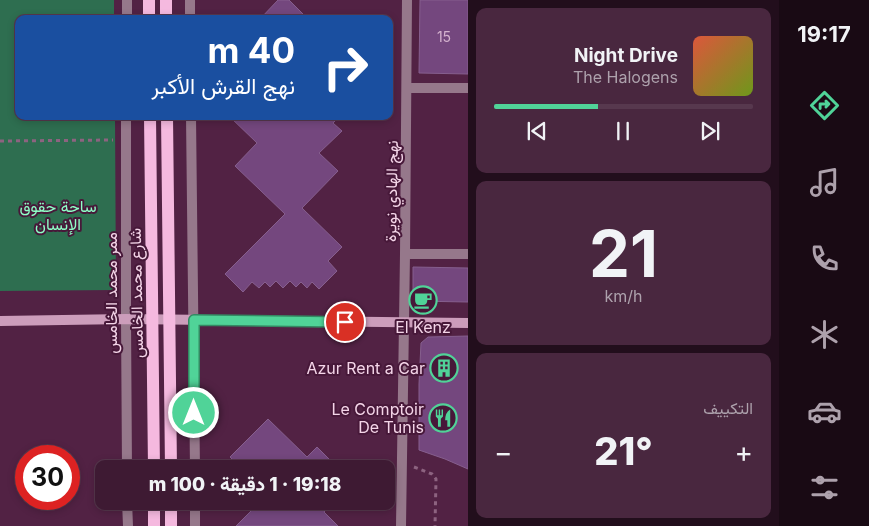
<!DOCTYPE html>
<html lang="ar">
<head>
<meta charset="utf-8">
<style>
	body { margin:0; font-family:Inter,Vazirmatn,sans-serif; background:#49273f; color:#f1f3f6; direction:rtl; height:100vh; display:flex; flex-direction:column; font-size:19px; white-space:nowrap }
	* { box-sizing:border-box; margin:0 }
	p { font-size:16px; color:#ada1ac }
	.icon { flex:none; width:28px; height:28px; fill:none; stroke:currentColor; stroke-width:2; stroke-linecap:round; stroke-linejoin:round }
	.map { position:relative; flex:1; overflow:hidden; direction:ltr }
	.sheet { display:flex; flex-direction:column; gap:8px; padding:8px; background:#220e1c; width:311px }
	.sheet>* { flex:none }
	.guide { position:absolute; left:15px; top:15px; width:378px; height:105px; border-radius:10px; box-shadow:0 2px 8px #0003,0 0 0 1px #57384e; direction:rtl; background:#1a4fa0; color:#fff; overflow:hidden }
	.speed { position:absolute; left:15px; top:445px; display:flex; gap:10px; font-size:25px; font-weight:700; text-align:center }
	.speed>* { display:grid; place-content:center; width:65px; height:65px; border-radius:50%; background:#3e1a33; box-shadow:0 2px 8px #0003,0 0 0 1px #57384e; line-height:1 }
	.speed .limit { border:8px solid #d22; background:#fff; color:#111 }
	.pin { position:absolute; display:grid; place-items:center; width:42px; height:42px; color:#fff; margin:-21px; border:2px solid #fff; border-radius:50%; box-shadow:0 1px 5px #0007 }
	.me { position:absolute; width:55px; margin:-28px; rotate:0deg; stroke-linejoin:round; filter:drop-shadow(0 0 4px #0008) }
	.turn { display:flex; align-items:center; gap:18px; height:105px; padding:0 15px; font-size:22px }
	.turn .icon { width:65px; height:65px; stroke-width:2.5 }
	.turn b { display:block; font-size:35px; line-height:42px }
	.big { font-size:38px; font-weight:800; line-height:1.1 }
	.sheet .card { flex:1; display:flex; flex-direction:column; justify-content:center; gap:8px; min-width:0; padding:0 18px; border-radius:10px; background:#49273f }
	.sheet .dial { align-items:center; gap:0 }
	.dial b { font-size:65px; line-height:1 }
	.song { display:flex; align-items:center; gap:15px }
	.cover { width:60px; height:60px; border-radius:8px; background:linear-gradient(135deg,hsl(10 70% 55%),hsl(80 70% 35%)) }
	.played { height:5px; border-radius:2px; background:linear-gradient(90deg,#50d398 40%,#57384e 40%) }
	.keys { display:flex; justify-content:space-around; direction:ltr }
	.heat { display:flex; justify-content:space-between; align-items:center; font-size:28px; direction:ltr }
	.trip { position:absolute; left:95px; top:460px; width:300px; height:50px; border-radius:10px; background:#3e1a33; box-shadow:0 2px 8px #0003,0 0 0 1px #57384e; font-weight:800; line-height:50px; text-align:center; direction:rtl }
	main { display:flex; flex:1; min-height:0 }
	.tabs { display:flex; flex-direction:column; width:90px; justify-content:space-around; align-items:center; background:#190a14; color:#ada1ac }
	.tabs .icon { width:35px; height:35px }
	.tabs .active { color:#50d398 }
	.tabs b { font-size:22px; color:#f1f3f6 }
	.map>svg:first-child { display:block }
	.green { fill:#2e6e50 }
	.building { fill:#74477e; stroke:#865f8e }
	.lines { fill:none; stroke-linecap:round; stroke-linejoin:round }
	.path { stroke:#8d6380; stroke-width:3; stroke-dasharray:4 4; stroke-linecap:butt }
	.minor { stroke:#96788b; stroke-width:10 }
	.secondary { stroke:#cc9dbb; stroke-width:10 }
	.primary { stroke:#f5b9df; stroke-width:12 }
	.route-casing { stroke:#348963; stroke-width:12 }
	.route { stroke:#50d398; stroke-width:9 }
	.labels { text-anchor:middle; stroke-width:4; stroke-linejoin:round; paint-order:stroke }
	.number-label { font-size:14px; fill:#d4b2ce }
	.street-label { font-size:16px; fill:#f4d5e8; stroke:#471839 }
	.park-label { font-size:16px; fill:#8fffc7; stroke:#471839 }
	.poi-label { font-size:16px; fill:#f4d5e8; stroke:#471839; text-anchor:end }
</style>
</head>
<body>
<main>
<nav class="tabs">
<b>19:17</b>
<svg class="icon active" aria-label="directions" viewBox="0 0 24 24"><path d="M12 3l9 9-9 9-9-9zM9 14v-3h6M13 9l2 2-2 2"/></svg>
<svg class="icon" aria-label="music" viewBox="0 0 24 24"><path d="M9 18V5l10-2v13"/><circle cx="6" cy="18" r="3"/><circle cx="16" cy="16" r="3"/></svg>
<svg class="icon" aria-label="phone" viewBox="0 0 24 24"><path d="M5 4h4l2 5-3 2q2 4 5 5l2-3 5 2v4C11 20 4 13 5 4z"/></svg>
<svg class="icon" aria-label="climate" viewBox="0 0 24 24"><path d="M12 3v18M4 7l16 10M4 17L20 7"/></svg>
<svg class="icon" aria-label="car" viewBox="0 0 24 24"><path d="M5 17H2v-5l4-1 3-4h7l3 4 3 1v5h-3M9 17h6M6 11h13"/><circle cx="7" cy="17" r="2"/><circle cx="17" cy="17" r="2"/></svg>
<svg class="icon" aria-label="filters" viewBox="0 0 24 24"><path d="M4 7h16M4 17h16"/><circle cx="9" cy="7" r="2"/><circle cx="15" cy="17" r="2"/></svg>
</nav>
<section class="sheet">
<div class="card">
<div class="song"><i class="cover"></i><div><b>Night Drive</b><p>The Halogens</p></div></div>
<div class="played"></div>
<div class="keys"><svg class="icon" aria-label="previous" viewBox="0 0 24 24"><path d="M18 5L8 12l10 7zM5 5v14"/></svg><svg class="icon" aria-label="pause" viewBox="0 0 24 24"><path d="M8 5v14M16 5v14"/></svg><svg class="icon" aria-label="next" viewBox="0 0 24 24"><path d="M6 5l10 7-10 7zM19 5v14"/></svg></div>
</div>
<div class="card dial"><b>21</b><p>km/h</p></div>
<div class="card"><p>التكييف</p>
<div class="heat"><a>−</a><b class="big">21°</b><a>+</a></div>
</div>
</section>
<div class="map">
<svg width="468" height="526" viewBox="0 0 468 526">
	<rect width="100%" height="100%" fill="#522244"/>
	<path class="green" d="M0,0H114V19H19V116H115L116,290L0,291Z"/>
	<g class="building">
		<path d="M278,0H289L308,19H260Z"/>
		<path d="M420,0H468V74L419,73Z"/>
		<path d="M229,116H340L333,123L342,131L319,153L338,171L302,208L342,247L328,261L337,271L319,289L312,282L307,288L301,282L296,287L290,281L283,288L276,281L270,287L265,282L259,288L252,282L243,292L225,274L285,214L235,166L257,143Z"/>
		<path d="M413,267L468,268V302L413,301Z"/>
		<path d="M468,336V469L445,459L419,450V384L421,343L428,337Z"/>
		<path d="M268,419L307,457L317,447L339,469H242L230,457Z"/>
		<path d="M261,501H334L324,512L338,526H236Z"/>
	</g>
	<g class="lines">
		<g class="path">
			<path d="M0,141L113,140"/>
			<path d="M414,467L432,474L436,479L435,526"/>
		</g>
		<g class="minor">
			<path d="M190,0V19"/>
			<path d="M127,19V0"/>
			<path d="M407,88H468"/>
			<path d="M126,116V319L127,469"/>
			<path d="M191,116L195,469"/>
			<path d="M405,254H468"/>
			<path d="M127,501L128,526"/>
			<path d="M195,501V526"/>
			<path d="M401,526L405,254L407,0"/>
		</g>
		<path class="secondary" d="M0,321L126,319L468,323"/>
		<g class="primary">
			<path d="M149,0V19"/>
			<path d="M166,0V19"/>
			<path d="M150,116L154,469"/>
			<path d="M167,116L171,469"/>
			<path d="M154,501V526"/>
			<path d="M171,501V526"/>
		</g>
	</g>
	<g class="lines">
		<g class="route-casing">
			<path id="route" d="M194,413V320L345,322"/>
		</g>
		<use href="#route" class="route"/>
	</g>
	<defs>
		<g id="cafe-ring" transform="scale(1.4375)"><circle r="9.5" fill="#471839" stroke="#50d398" stroke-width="1.5"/><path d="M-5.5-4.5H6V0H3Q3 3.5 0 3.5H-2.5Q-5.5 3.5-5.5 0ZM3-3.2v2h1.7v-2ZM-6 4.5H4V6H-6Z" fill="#50d398"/></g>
		<g id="building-ring" transform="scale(1.4375)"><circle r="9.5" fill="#471839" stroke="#50d398" stroke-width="1.5"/><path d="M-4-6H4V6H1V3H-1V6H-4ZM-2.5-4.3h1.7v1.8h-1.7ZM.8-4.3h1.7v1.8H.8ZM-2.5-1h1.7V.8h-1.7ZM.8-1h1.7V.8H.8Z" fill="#50d398"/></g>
		<g id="restaurant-ring" transform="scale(1.4375)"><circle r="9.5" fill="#471839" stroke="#50d398" stroke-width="1.5"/><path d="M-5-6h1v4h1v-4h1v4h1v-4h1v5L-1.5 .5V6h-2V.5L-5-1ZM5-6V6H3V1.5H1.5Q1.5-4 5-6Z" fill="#50d398"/></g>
	</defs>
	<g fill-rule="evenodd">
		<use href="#cafe-ring" x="423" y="300"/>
		<use href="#building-ring" x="444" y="368"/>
		<use href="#restaurant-ring" x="443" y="418"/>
	</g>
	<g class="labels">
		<g class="number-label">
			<text x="444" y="42">15</text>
		</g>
		<g class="street-label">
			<text transform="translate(391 191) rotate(-89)" y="6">نهج الهادي نويرة</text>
			<text transform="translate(111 293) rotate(-90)" y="6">ممر محمد الخامس</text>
			<text transform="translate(136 293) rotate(-91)" y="6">شارع محمد الخامس</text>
		</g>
		<g class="park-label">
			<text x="58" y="212">ساحة حقوق<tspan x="58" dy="18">الإنسان</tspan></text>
		</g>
		<g class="poi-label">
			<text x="423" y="333" text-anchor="middle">El Kenz</text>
			<text x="425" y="374">Azur Rent a Car</text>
			<text x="424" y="415">Le Comptoir<tspan x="424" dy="18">De Tunis</tspan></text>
		</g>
	</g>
</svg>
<div class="speed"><div class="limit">30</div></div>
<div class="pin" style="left:345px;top:322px;background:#d93025"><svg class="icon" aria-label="arrive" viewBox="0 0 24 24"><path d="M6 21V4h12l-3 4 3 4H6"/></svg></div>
<svg class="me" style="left:194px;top:413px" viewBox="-20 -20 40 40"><circle r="17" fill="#50d398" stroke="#fff" stroke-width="3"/><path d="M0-11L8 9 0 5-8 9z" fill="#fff"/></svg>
<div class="trip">19:18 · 1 دقيقة · 100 m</div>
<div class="guide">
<div class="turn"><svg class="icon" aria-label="right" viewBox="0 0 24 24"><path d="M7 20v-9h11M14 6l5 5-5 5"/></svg><div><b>40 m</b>نهج القرش الأكبر</div></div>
</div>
</div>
</main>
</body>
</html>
